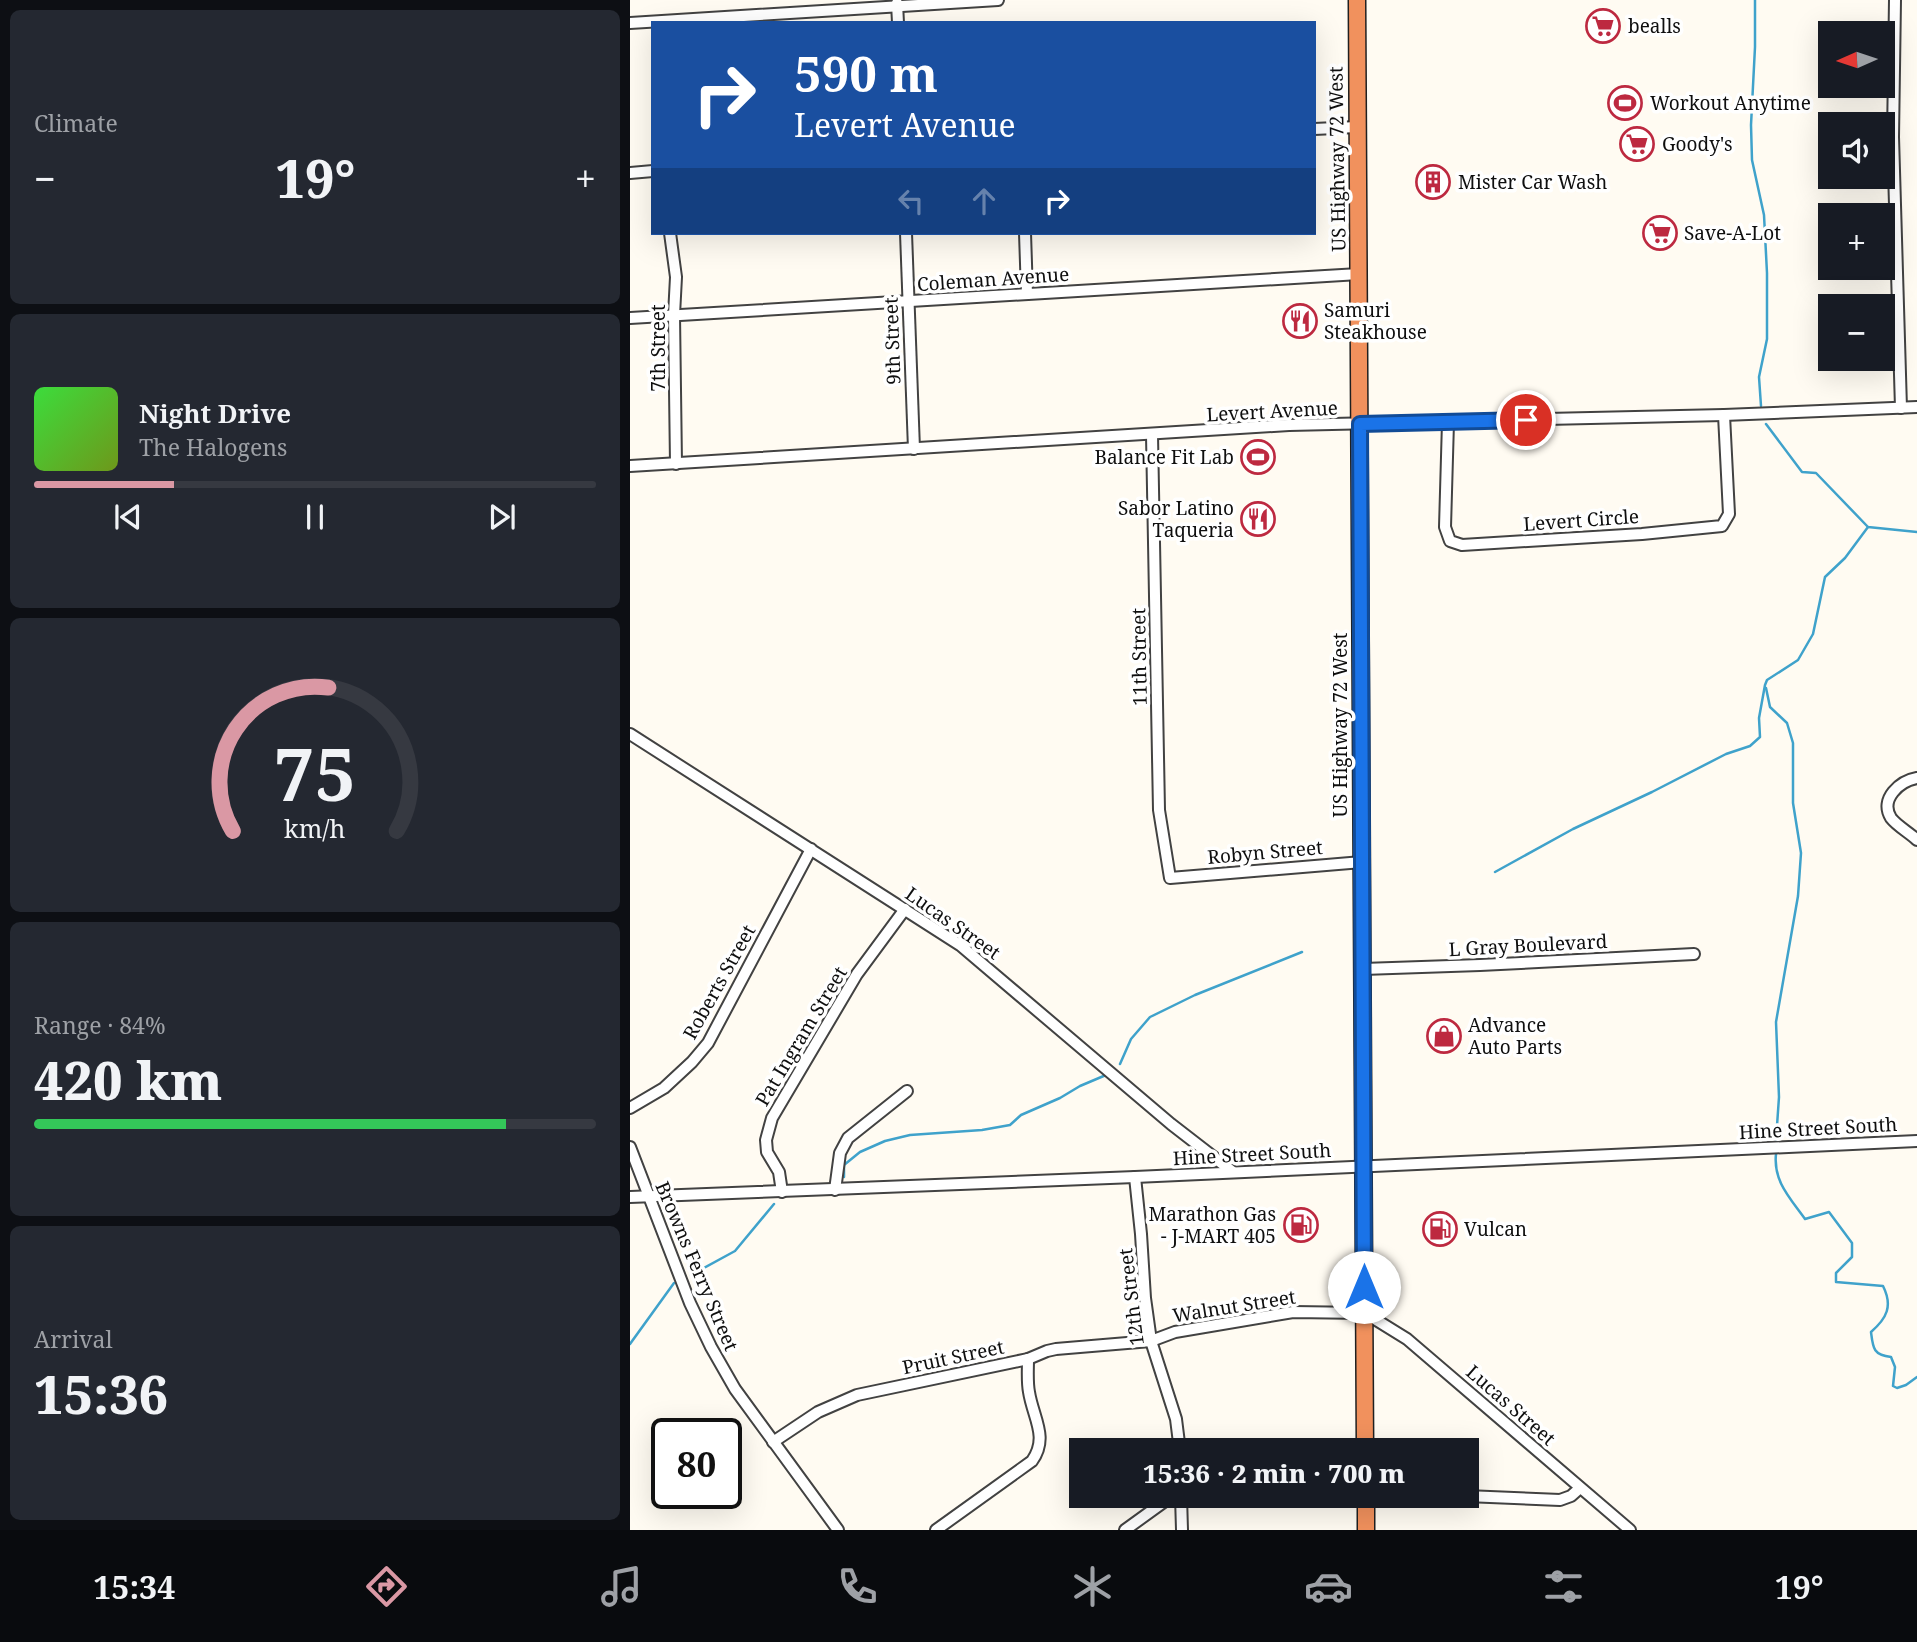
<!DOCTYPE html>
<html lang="en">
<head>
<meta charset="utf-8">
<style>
	body { margin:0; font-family:"Noto Serif",serif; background:#242831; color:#f1f3f6; height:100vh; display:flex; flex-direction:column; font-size:26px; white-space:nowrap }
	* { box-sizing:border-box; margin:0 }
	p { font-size:23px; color:#9ea1a6 }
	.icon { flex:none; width:38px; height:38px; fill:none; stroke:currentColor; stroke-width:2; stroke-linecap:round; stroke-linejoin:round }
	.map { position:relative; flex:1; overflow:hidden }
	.drawer { display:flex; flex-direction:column; gap:10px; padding:10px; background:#0d0f14; width:630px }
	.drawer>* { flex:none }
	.top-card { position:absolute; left:21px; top:21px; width:665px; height:214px; border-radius:0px; box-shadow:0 7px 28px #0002; background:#1a4fa0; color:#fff; overflow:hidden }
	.needle { width:46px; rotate:267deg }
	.buttons { position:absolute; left:1188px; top:21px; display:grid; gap:14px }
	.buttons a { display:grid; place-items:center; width:77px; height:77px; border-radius:0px; background:#171b24; box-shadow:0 7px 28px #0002; font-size:35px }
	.speed { position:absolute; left:21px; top:1418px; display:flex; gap:14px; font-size:35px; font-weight:700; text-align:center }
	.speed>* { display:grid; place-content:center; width:91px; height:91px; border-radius:50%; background:#171b24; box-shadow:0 7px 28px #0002; line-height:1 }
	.speed .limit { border:4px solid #111; border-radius:10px; background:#fff; color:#111 }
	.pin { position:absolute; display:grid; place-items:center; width:60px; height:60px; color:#fff; margin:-30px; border:4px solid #fff; border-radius:50%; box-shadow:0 2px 7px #0007 }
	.me { position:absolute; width:77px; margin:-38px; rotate:0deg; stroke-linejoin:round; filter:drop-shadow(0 0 5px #0008) }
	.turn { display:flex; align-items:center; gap:24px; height:147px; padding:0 28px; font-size:32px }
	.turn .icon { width:91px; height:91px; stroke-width:2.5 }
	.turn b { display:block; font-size:49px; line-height:60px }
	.lanes { display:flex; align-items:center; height:66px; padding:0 28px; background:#0003; justify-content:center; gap:35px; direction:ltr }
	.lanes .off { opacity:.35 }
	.big { font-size:52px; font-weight:800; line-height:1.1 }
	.drawer .card { flex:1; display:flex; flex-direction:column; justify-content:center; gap:10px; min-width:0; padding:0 24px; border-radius:10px; background:#242831 }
	.drawer .dial { align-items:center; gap:0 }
	.dial svg { height:182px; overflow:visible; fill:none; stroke:#363941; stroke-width:7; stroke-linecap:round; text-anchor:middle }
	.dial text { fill:#f1f3f6; stroke:none }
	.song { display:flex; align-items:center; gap:21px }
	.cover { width:84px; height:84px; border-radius:10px; background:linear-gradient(135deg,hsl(120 70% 55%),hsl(80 70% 35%)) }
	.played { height:7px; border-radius:4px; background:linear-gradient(90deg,#da98a4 25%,#363941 25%) }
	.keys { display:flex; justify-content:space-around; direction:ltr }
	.heat { display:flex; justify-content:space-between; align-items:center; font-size:38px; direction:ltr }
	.charge { height:10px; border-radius:5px; background:linear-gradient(90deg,#34c759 84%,#363941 0) }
	.trip { position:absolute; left:439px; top:1438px; width:410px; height:70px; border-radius:0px; background:#171b24; box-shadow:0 7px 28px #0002; font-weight:800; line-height:70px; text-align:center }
	.tab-bar { display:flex; height:112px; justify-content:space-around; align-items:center; background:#090b0e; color:#9ea1a6 }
	.tab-bar .icon { width:49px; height:49px }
	.tab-bar .current { color:#da98a4 }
	.tab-bar b { font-size:32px; color:#f1f3f6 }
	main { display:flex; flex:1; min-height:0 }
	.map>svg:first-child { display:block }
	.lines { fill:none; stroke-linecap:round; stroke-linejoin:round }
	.stream { stroke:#3fa2cb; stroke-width:2.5 }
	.minor-casing { stroke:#424242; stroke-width:14 }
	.highway-casing { stroke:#202020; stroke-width:19 }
	.minor { stroke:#fff; stroke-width:10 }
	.highway { stroke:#f1915d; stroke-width:16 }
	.route-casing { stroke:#114b97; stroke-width:18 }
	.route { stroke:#1a73e8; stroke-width:12 }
	.labels { text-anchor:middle; stroke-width:7; stroke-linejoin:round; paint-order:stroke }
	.poi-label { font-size:19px; fill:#0f0f0f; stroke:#fff; text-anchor:start }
	.street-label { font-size:19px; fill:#0f0f0f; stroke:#fff }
</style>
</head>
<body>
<main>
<section class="drawer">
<div class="card"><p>Climate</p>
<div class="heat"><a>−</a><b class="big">19°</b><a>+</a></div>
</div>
<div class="card">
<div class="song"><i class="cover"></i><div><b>Night Drive</b><p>The Halogens</p></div></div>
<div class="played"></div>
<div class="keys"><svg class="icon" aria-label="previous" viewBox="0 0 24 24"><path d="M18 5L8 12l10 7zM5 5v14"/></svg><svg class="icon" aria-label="pause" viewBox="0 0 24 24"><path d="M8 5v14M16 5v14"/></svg><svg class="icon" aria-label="next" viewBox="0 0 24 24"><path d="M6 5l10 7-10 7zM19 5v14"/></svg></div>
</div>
<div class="card dial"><svg viewBox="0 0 100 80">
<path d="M14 69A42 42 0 1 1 86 69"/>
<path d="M14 69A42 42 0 0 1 56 6" stroke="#da98a4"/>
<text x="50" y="56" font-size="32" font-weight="700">75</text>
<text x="50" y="72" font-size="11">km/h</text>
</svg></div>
<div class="card"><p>Range · 84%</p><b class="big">420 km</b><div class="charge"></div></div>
<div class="card"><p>Arrival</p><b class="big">15:36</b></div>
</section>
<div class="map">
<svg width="1287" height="1530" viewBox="0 0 1287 1530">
	<rect width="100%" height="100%" fill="#fffbf2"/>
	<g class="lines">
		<g class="stream">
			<path d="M1125,0V47L1121,125L1122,160L1134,215L1137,273V339L1129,377L1131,406"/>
			<path d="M1136,424L1172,472L1186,473L1238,527L1287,532"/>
			<path d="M1136,688L1140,707L1157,723L1163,743V803L1171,853L1168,896L1146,1022L1149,1097L1146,1140"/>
			<path d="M865,872L943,829L1022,792L1096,754L1120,746L1130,737L1129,718L1135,685L1137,680L1168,660L1183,634L1195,577L1215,558L1238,527"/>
			<path d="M490,1064L501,1039L520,1017L565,995L672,952"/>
			<path d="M1146,1154C1143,1181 1160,1198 1175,1219L1199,1212L1222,1243V1257L1206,1273V1282L1253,1286C1263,1306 1257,1318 1241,1332C1243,1348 1243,1355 1261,1357L1265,1367L1263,1386L1267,1388L1276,1385L1287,1377"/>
			<path d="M214,1177V1165L230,1152L255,1141L280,1135L352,1130L380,1125L391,1115L430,1098L450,1086L476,1075"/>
			<path d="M61,1275L105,1251L144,1204"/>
			<path d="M0,1344L44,1283"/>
		</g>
		<g class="minor-casing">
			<g id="minor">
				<path d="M1265,0L1263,137L1271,408"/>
				<path d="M267,3L268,23"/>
				<path d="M0,23L368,0"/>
				<path d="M684,129L727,127"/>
				<path d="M0,173L23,171"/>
				<path d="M40,233L46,277L44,315L46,464"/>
				<path d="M276,233L284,449"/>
				<path d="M395,233L397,294"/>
				<path d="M0,318L729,274"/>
				<path d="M818,422L815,527L820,541L832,545L1012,534L1092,526L1099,514L1094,415"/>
				<path d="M522,435L529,810L540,878L732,862"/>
				<path d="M0,466L659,425L1094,415L1287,407"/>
				<path d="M0,734L330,945L541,1124L603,1172"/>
				<path d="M1287,778C1270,781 1249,799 1261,818C1267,826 1280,833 1287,840"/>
				<path d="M733,969L850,965L1064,954"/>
				<path d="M0,1108L34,1088L62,1062L78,1043L181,849"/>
				<path d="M0,1147L60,1303L81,1347L105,1389L208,1530"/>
				<path d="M505,1177L511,1234L515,1298L521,1341L546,1419L550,1451"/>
				<path d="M205,1190L210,1153L218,1138L277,1091"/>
				<path d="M152,1192L149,1172L137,1152L136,1140L142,1118L227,974L275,909"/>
				<path d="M0,1197L505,1177L1287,1141"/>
				<path d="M143,1442L188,1412L227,1395L398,1359L417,1351L426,1349L521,1341L545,1332L663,1312L735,1313L777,1339L1000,1530"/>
				<path d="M551,1496L552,1530"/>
				<path d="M836,1496L930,1500L941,1496L950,1488"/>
				<path d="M306,1530L402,1461C419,1437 403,1418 399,1392C397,1382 398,1370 398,1359"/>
				<path d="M495,1530L542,1496"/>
			</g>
		</g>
		<g class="highway-casing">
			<g id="highway">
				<path d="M727,0L735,1451"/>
				<path d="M736,1496V1530"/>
			</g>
		</g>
		<use href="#minor" class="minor"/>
		<use href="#highway" class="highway"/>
	</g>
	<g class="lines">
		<g class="route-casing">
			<path id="route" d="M734,1287L730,424L896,420"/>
		</g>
		<use href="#route" class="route"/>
	</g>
	<defs>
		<g id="supermarket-ring" transform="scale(1.75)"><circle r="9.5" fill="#fff" stroke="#bd2940" stroke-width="1.5"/><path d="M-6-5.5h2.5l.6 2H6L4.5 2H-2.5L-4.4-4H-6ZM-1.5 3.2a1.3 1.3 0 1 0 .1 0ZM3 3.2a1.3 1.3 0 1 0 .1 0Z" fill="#bd2940"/></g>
		<g id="stadium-ring" transform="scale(1.75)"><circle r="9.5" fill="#fff" stroke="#bd2940" stroke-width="1.5"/><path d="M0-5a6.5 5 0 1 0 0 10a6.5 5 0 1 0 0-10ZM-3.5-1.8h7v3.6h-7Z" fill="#bd2940"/></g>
		<g id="building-ring" transform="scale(1.75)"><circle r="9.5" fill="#fff" stroke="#bd2940" stroke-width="1.5"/><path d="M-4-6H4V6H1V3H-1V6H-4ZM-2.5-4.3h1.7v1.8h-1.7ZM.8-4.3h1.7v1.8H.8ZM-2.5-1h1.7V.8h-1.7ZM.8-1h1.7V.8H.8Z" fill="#bd2940"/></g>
		<g id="restaurant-ring" transform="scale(1.75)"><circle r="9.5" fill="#fff" stroke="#bd2940" stroke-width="1.5"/><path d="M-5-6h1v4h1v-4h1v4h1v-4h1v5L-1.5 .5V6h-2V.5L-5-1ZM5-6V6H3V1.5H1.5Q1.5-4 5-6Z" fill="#bd2940"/></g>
		<g id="shop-ring" transform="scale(1.75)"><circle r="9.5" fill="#fff" stroke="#bd2940" stroke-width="1.5"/><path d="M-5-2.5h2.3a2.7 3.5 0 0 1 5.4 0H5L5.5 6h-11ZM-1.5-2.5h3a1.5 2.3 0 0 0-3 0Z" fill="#bd2940"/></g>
		<g id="fuel-ring" transform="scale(1.75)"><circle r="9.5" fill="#fff" stroke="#bd2940" stroke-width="1.5"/><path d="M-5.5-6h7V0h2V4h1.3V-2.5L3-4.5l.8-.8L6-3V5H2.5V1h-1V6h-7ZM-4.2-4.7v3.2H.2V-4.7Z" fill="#bd2940"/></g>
	</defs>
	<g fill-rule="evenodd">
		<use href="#supermarket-ring" x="973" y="26"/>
		<use href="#stadium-ring" x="995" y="103"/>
		<use href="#supermarket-ring" x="1007" y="144"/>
		<use href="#building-ring" x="803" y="182"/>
		<use href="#supermarket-ring" x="1030" y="233"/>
		<use href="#restaurant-ring" x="670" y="321"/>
		<use href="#stadium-ring" x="628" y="457"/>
		<use href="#restaurant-ring" x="628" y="519"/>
		<use href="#shop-ring" x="814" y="1036"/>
		<use href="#fuel-ring" x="671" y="1225"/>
		<use href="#fuel-ring" x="810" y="1229"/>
	</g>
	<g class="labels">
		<g class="poi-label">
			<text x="998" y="33">bealls</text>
			<text x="1020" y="110">Workout Anytime</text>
			<text x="1032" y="151">Goody's</text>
			<text x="828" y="189">Mister Car Wash</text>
			<text x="1054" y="240">Save-A-Lot</text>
			<text x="694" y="317">Samuri<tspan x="694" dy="22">Steakhouse</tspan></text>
			<text x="604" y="464" text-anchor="end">Balance Fit Lab</text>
			<text x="604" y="515" text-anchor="end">Sabor Latino<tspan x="604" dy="22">Taqueria</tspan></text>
			<text x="838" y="1032">Advance<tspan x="838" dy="22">Auto Parts</tspan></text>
			<text x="646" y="1221" text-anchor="end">Marathon Gas<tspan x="646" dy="22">- J-MART 405</tspan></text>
			<text x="834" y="1236">Vulcan</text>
		</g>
		<g class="street-label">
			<text transform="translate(707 159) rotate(-91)" y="7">US Highway 72 West</text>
			<text transform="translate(363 279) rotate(-4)" y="7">Coleman Avenue</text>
			<text transform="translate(262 341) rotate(-92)" y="7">9th Street</text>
			<text transform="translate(28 348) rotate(-90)" y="7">7th Street</text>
			<text transform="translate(642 411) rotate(-3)" y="7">Levert Avenue</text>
			<text transform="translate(951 520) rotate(-4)" y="7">Levert Circle</text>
			<text transform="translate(509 657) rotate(-91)" y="7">11th Street</text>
			<text transform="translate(710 725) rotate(-90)" y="7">US Highway 72 West</text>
			<text transform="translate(635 852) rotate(-5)" y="7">Robyn Street</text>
			<text transform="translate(323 923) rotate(35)" y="7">Lucas Street</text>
			<text transform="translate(898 945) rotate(-3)" y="7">L Gray Boulevard</text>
			<text transform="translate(89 982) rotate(-61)" y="7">Roberts Street</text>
			<text transform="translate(171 1036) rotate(-59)" y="7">Pat Ingram Street</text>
			<text transform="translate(1188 1128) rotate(-3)" y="7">Hine Street South</text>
			<text transform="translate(622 1154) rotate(-3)" y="7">Hine Street South</text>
			<text transform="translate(67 1266) rotate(67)" y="7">Browns Ferry Street</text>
			<text transform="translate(501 1297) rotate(-97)" y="7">12th Street</text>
			<text transform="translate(604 1306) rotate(-9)" y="7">Walnut Street</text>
			<text transform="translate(323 1357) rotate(-12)" y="7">Pruit Street</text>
			<text transform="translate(881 1405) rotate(41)" y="7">Lucas Street</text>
		</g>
	</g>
</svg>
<div class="buttons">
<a><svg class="needle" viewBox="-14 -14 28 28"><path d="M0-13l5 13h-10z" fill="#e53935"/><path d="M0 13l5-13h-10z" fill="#9ea1a6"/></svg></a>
<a><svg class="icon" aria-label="sound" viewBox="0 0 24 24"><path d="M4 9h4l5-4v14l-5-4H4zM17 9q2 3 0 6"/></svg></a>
<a>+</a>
<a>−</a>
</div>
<div class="speed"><div class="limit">80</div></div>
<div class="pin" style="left:896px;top:420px;background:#d93025"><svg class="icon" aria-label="arrive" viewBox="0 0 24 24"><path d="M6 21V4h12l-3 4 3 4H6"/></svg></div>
<svg class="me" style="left:734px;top:1287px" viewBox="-20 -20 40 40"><circle r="19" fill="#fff"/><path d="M0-13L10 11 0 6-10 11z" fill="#1a73e8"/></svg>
<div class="trip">15:36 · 2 min · 700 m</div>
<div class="top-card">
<div class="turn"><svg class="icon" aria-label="right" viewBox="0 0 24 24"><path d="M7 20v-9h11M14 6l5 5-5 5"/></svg><div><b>590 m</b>Levert Avenue</div></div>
<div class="lanes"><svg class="icon off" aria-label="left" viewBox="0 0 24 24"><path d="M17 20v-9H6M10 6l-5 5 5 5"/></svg><svg class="icon off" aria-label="ahead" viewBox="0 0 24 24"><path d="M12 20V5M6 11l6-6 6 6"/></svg><svg class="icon" aria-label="right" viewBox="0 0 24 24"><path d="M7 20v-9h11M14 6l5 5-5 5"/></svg></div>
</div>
</div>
</main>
<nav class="tab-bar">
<b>15:34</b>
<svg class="icon current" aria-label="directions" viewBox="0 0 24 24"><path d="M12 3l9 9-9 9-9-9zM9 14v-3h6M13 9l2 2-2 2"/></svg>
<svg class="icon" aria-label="music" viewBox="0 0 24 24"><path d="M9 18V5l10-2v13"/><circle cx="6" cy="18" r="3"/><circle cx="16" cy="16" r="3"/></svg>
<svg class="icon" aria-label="phone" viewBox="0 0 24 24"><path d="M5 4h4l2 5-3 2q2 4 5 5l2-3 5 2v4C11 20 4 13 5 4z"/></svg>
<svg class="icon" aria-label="climate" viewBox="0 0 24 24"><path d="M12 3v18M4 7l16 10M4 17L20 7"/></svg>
<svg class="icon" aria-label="car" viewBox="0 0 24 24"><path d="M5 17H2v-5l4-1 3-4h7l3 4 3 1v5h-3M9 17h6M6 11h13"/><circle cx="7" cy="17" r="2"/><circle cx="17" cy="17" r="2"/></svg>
<svg class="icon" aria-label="filters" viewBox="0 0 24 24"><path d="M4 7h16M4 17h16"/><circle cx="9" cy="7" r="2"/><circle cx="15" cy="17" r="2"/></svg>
<b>19°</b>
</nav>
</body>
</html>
